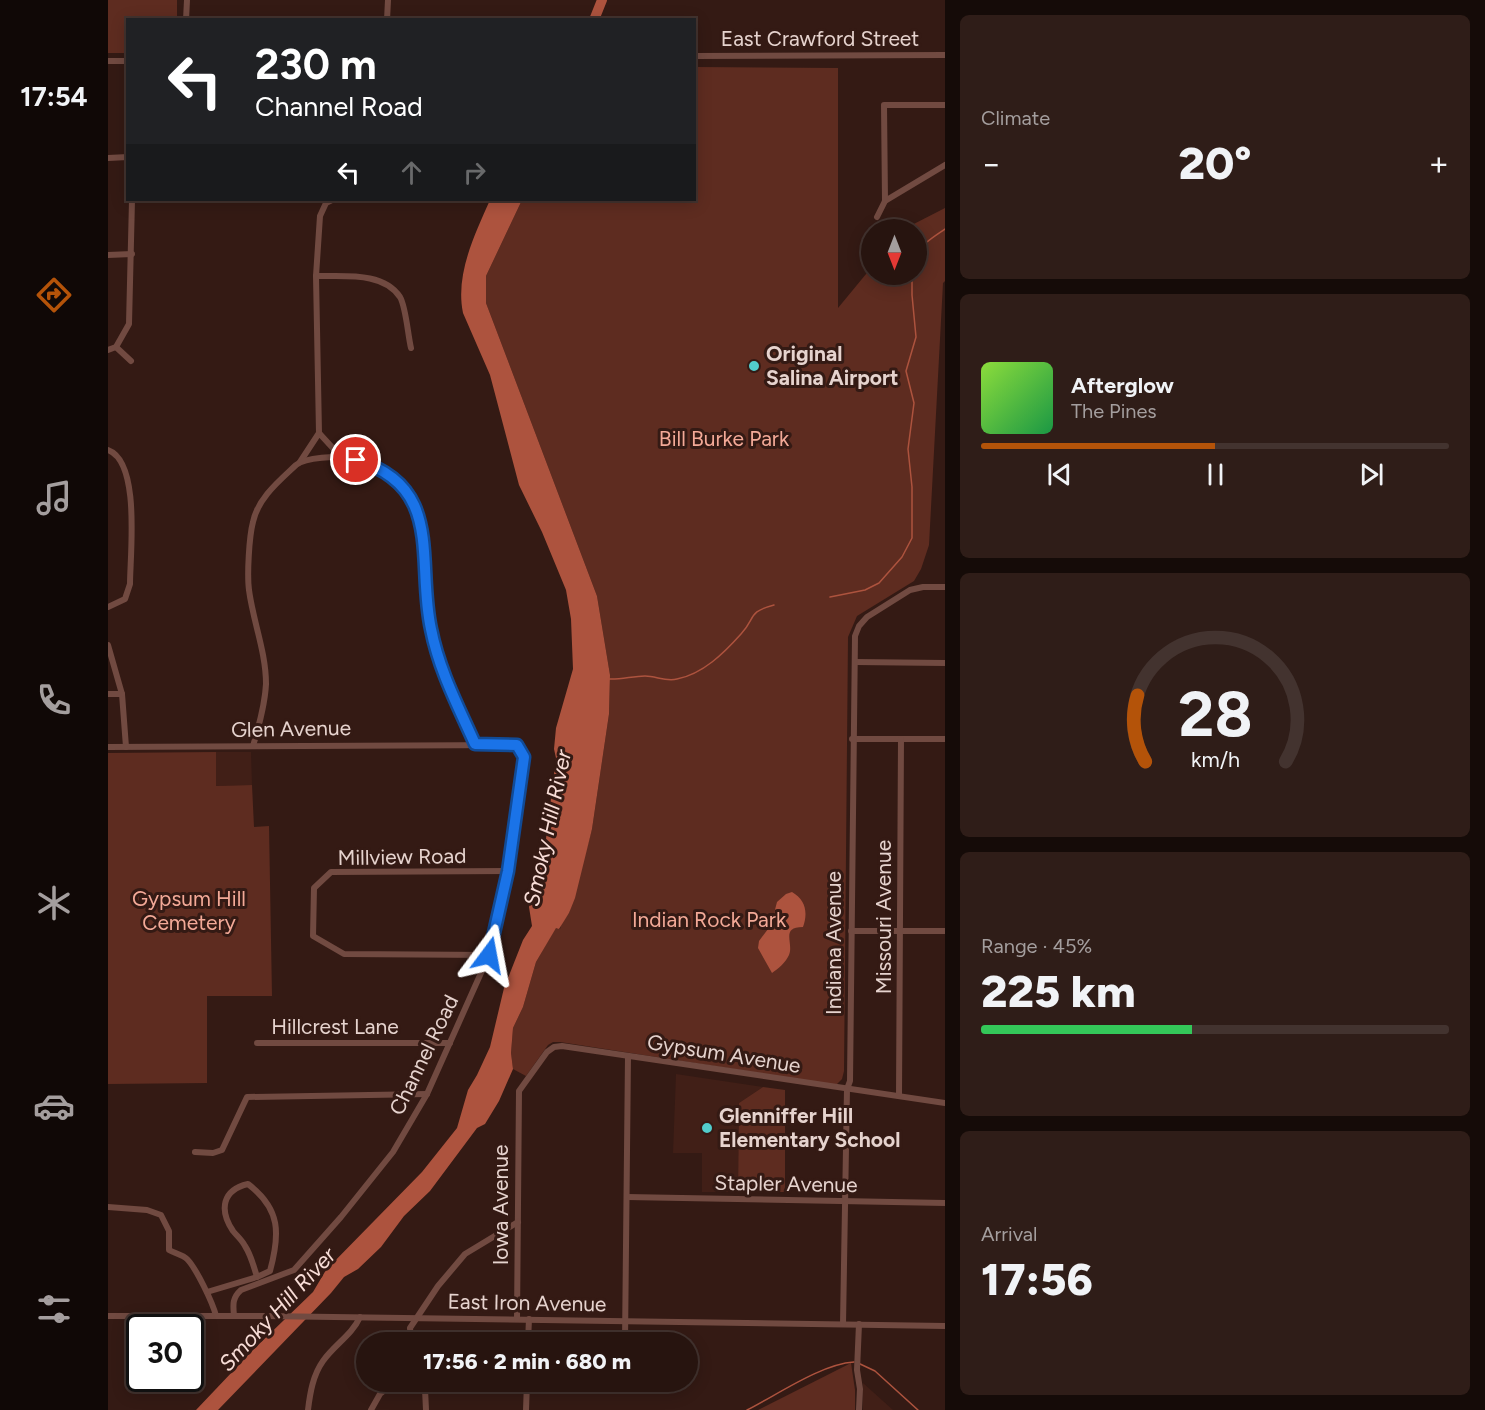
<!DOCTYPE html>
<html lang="en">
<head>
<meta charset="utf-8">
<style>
	body { margin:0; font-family:Figtree,sans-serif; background:#2f1d18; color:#f1f3f6; height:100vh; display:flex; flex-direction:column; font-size:22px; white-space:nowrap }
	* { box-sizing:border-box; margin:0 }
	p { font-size:20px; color:#a49e9e }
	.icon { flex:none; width:33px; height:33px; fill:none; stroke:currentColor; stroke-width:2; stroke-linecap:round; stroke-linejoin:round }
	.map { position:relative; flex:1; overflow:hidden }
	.sheet { display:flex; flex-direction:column; gap:15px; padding:15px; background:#150b08; width:540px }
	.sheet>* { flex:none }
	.guide { position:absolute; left:18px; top:18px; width:570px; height:183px; border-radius:0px; box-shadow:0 3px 15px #0003,0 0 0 2px #43332f; background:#202124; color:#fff; overflow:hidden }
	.needle { width:39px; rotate:180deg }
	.controls { position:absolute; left:753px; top:219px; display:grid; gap:12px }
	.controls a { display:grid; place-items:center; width:66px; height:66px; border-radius:50%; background:#27140f; box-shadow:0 3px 15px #0003,0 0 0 2px #43332f; font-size:30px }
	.speed { position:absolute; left:18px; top:1314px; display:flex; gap:12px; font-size:30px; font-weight:700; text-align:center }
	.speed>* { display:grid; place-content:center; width:78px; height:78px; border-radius:50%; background:#27140f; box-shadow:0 3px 15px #0003,0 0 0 2px #43332f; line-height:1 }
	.speed .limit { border:3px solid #111; border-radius:9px; background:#fff; color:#111 }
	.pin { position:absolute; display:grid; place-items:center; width:51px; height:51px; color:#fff; margin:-26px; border:3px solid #fff; border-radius:50%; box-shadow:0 2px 6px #0007 }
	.me { position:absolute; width:66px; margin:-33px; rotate:13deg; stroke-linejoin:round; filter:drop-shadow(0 0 4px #0008) }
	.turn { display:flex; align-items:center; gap:21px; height:126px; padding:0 30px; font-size:27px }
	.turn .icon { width:78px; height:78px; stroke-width:2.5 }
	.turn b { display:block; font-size:42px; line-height:51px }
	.lanes { display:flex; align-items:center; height:57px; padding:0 30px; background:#0003; justify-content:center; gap:30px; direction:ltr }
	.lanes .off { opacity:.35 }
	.big { font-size:45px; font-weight:800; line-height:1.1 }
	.sheet .widget { flex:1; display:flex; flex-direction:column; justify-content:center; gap:9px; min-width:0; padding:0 21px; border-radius:9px; background:#2f1d18 }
	.sheet .dial { align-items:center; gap:0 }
	.dial svg { height:156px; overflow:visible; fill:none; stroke:#43332f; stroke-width:7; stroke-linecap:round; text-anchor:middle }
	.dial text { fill:#f1f3f6; stroke:none }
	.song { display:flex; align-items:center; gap:18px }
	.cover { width:72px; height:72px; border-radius:9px; background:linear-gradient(135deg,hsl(90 70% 55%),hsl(140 70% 35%)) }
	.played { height:6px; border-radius:3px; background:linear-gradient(90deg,#b45309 50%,#43332f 50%) }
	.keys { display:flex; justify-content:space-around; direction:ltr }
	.heat { display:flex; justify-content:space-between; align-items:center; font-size:33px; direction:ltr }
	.charge { height:9px; border-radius:4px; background:linear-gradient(90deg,#34c759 45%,#43332f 0) }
	.trip { position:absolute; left:248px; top:1332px; width:342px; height:60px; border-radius:30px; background:#27140f; box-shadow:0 3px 15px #0003,0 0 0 2px #43332f; font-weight:800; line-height:60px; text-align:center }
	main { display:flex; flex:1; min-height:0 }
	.menu { display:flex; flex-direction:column; width:108px; justify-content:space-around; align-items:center; background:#100806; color:#a49e9e }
	.menu .icon { width:42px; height:42px }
	.menu .active { color:#b45309 }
	.menu b { font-size:27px; color:#f1f3f6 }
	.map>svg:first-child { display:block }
	.built { fill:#411f17 }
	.green { fill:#5e2c20 }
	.water { fill:#ad533e }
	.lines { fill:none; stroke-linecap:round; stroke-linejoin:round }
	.stream { stroke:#ad533e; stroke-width:1.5 }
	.river { stroke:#ad533e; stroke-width:10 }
	.minor { stroke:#714a41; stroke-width:6 }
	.route-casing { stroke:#114b97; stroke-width:15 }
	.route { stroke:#1a73e8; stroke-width:10 }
	.poi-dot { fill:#52cdcc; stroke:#341a14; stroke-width:2 }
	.labels { text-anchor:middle; stroke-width:6; stroke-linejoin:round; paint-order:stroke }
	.street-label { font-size:21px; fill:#e6d3ce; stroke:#341a14 }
	.poi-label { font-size:21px; font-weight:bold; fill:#e6d3ce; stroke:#341a14; text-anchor:start }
	.park-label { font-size:21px; fill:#f3a997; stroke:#341a14 }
	.water-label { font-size:22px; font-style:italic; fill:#f8ddd7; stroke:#341a14 }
</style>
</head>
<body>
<main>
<nav class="menu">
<b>17:54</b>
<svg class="icon active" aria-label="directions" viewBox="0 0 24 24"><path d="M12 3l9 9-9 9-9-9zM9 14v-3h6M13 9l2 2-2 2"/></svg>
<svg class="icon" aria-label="music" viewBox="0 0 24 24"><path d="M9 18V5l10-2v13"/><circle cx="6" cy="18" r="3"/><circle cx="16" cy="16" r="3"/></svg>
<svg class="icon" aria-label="phone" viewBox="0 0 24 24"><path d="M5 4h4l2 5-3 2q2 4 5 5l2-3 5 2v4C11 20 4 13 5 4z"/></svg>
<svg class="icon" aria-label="climate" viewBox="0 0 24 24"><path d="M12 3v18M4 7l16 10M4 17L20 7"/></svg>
<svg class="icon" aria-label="car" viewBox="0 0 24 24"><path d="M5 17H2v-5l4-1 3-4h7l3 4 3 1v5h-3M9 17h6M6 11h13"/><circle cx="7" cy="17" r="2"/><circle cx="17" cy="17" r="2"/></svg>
<svg class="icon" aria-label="filters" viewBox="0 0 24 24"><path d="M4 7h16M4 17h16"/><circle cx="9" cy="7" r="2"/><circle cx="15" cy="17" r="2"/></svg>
</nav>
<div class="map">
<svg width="837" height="1410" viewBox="0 0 837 1410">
	<rect width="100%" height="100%" fill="#341a14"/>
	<g class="built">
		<path d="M108,752H143L144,785L108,786Z"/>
		<path d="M568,1074L655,1087L631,1103L630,1192H594V1153H565Z"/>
		<path d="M755,1383L785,1410H755Z"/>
	</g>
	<g class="green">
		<path d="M0,0H69V19L20,20L19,53H0Z"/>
		<path d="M587,67L730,68V308L763,268L764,274H808V230L796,229L837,208V281L835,283L821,545L813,569L806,581L749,616L740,637L736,1071L734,1079L728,1085L452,1042H445L440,1045L418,1076L405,1069L403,1053L405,1028L415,1007L428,962L448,927L452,929L454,922L461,913L484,829L501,714L502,675L489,596L378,303V276L414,200H586Z"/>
		<path d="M108,752V786L144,785L146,827L161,826L164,996H99V1083L0,1084V753Z"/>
		<path d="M655,1087L677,1090V1192H630L631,1103Z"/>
		<path d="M743,1363L747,1390V1410H650Z"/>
	</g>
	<g class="water">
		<path d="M382,200H414L378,276V303L489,596L502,675L501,714L484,829L467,898L461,913L451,929L448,928L428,962L415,1007L405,1028L403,1053L405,1069L391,1101L377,1124L369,1128L322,1191L296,1216L273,1247L250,1269L236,1277L223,1293L110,1410H88L144,1351L205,1292L218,1270L314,1172L349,1128L360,1090L369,1075L382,1047L396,988L415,940L424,926L421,907L437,847L448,758L446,749L448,728L465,669L463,619L458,590L434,532L411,485L382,375L355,313C347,274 367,234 382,200Z"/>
		<path d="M684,892C698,900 700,913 695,927C672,927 686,943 681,955C678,962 670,969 664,973L650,948L651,941L663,925L669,902L678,894Z"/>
	</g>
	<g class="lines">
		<g class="stream">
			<path d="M808,256C813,244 827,236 837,229"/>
			<path d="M722,597L757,590L771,583L794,557L804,538V487L800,449L806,403L798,371L808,337L804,295V274"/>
			<path d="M500,679C512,680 525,676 537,676C548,676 558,682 569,679C595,674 616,653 633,634C648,618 639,612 666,605"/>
			<path d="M750,1363L767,1371L810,1410"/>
			<path d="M639,1410C669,1395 713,1364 746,1362"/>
		</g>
		<path class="river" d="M486,20L494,0"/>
		<g class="minor">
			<path d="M78,20L79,0"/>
			<path d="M279,20L280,0"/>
			<path d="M586,56L837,55"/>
			<path d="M0,61H20"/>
			<path d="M0,158L20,157"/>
			<path d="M777,201L837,165"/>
			<path d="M769,217L777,201L776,105H837"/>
			<path d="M0,255L24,254"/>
			<path d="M208,276C235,277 275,271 292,297C298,307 300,336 303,348"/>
			<path d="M8,347L23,361"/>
			<path d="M0,350L8,347L21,324L24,200"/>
			<path d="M211,433L208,276L212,216L218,203L224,200"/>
			<path d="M0,450C33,462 22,555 22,584L17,599L0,607"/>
			<path d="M192,462L211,433L233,457"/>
			<path d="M0,645L14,694L18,747"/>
			<path d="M747,662L837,663"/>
			<path d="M0,694H14"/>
			<path d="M744,739H837"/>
			<path d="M145,746C151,726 157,705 158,684C158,652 145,621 141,590C139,575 141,537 145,522C150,498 171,481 188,465C198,457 229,456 241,458C333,479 311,555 322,625C323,636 327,646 329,656C337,686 354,716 367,744"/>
			<path d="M0,747L409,745L416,757L400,871L381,955L319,1094L285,1152L233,1217L186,1270L133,1290C124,1298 125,1305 126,1316"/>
			<path d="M743,931H837"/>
			<path d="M381,955L236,954L205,936L206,888L223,872L400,871"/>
			<path d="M149,1043H342"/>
			<path d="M791,1096L793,739"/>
			<path d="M87,1152L105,1153L114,1150L139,1097L319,1094"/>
			<path d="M140,1184C173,1209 172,1234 162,1271L149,1277C146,1267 143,1255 137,1246C134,1240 129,1236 125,1231C111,1210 114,1190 140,1184Z"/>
			<path d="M519,1197L837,1203"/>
			<path d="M0,1207L39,1210L53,1215L61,1231V1250C66,1253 75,1255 79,1259C88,1268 105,1303 108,1316"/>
			<path d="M99,1292L149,1277"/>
			<path d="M0,1316H155L837,1326"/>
			<path d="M409,1319L411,1091L439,1052L446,1047L454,1046L837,1103"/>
			<path d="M735,1324L739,1089L742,1081L747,636L751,626L759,617L802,590L815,587H837"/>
			<path d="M303,1342L302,1328L330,1286L357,1254L410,1222"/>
			<path d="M420,1342L421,1319"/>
			<path d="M517,1342L520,1056"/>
			<path d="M313,1382L317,1389L318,1410"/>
			<path d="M516,1383V1382"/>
			<path d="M200,1410C202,1393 205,1375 215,1361C226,1345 244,1335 252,1317"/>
			<path d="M263,1410L272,1394L287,1382"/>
			<path d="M418,1410L419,1382"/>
			<path d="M751,1410L752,1389L749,1370L751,1324"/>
		</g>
	</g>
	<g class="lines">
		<g class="route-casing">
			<path id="route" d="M248,460C337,486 308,561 323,629C331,670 350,706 367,744L409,745L416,757L400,871L381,955"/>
		</g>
		<use href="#route" class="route"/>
	</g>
	<g class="poi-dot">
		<circle cx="646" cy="366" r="6"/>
		<circle cx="599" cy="1128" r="6"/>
	</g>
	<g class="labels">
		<g class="street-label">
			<text x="712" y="46">East Crawford Street</text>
			<text transform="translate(183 729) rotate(-1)" y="7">Glen Avenue</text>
			<text transform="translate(294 857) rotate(-1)" y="7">Millview Road</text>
			<text transform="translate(776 917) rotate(-90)" y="7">Missouri Avenue</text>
			<text transform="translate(726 943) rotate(-90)" y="7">Indiana Avenue</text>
			<text x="227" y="1034">Hillcrest Lane</text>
			<text transform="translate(616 1054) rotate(9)" y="7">Gypsum Avenue</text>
			<text transform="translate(316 1055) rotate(-64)" y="7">Channel Road</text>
			<text transform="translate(678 1184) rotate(1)" y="7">Stapler Avenue</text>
			<text transform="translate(393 1205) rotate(-90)" y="7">Iowa Avenue</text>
			<text transform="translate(419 1303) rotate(1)" y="7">East Iron Avenue</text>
		</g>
		<g class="poi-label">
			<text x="658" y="361">Original<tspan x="658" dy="24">Salina Airport</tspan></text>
			<text x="611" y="1123">Glenniffer Hill<tspan x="611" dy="24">Elementary School</tspan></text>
		</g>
		<g class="park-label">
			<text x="616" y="446">Bill Burke Park</text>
			<text x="81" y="906">Gypsum Hill<tspan x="81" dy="24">Cemetery</tspan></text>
			<text x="601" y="927">Indian Rock Park</text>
		</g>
		<g class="water-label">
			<text transform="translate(439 828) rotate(-78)" y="8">Smoky Hill River</text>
			<text transform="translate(169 1309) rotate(-47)" y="8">Smoky Hill River</text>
		</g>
	</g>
</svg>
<div class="controls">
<a><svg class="needle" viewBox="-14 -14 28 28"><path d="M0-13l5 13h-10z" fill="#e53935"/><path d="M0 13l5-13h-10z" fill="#a49e9e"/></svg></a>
</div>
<div class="speed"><div class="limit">30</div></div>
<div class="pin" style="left:248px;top:460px;background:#d93025"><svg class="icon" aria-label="arrive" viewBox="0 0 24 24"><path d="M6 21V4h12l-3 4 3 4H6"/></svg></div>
<svg class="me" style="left:381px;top:955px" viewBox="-20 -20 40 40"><path d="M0-17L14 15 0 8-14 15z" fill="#1a73e8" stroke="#fff" stroke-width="4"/></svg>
<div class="trip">17:56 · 2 min · 680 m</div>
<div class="guide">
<div class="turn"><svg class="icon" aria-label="left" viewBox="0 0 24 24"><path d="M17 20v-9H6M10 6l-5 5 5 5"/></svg><div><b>230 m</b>Channel Road</div></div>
<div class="lanes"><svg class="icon" aria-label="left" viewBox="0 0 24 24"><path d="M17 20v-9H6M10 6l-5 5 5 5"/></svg><svg class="icon off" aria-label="ahead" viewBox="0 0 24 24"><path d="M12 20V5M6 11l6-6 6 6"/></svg><svg class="icon off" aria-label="right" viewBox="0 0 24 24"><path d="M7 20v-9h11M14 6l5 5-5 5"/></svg></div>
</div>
</div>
<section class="sheet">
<div class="widget"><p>Climate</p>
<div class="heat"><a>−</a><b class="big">20°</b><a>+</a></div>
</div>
<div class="widget">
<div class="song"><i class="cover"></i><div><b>Afterglow</b><p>The Pines</p></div></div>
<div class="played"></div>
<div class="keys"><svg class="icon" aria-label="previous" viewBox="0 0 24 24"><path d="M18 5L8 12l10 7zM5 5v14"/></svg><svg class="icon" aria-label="pause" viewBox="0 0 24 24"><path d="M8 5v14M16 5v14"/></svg><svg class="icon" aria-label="next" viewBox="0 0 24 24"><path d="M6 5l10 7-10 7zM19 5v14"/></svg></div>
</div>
<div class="widget dial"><svg viewBox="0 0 100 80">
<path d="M14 69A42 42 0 1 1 86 69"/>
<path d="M14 69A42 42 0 0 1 10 35" stroke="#b45309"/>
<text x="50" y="56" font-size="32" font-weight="700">28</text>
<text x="50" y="72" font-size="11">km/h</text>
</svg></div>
<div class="widget"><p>Range · 45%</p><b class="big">225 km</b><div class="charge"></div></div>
<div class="widget"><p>Arrival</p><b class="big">17:56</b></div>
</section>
</main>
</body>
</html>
